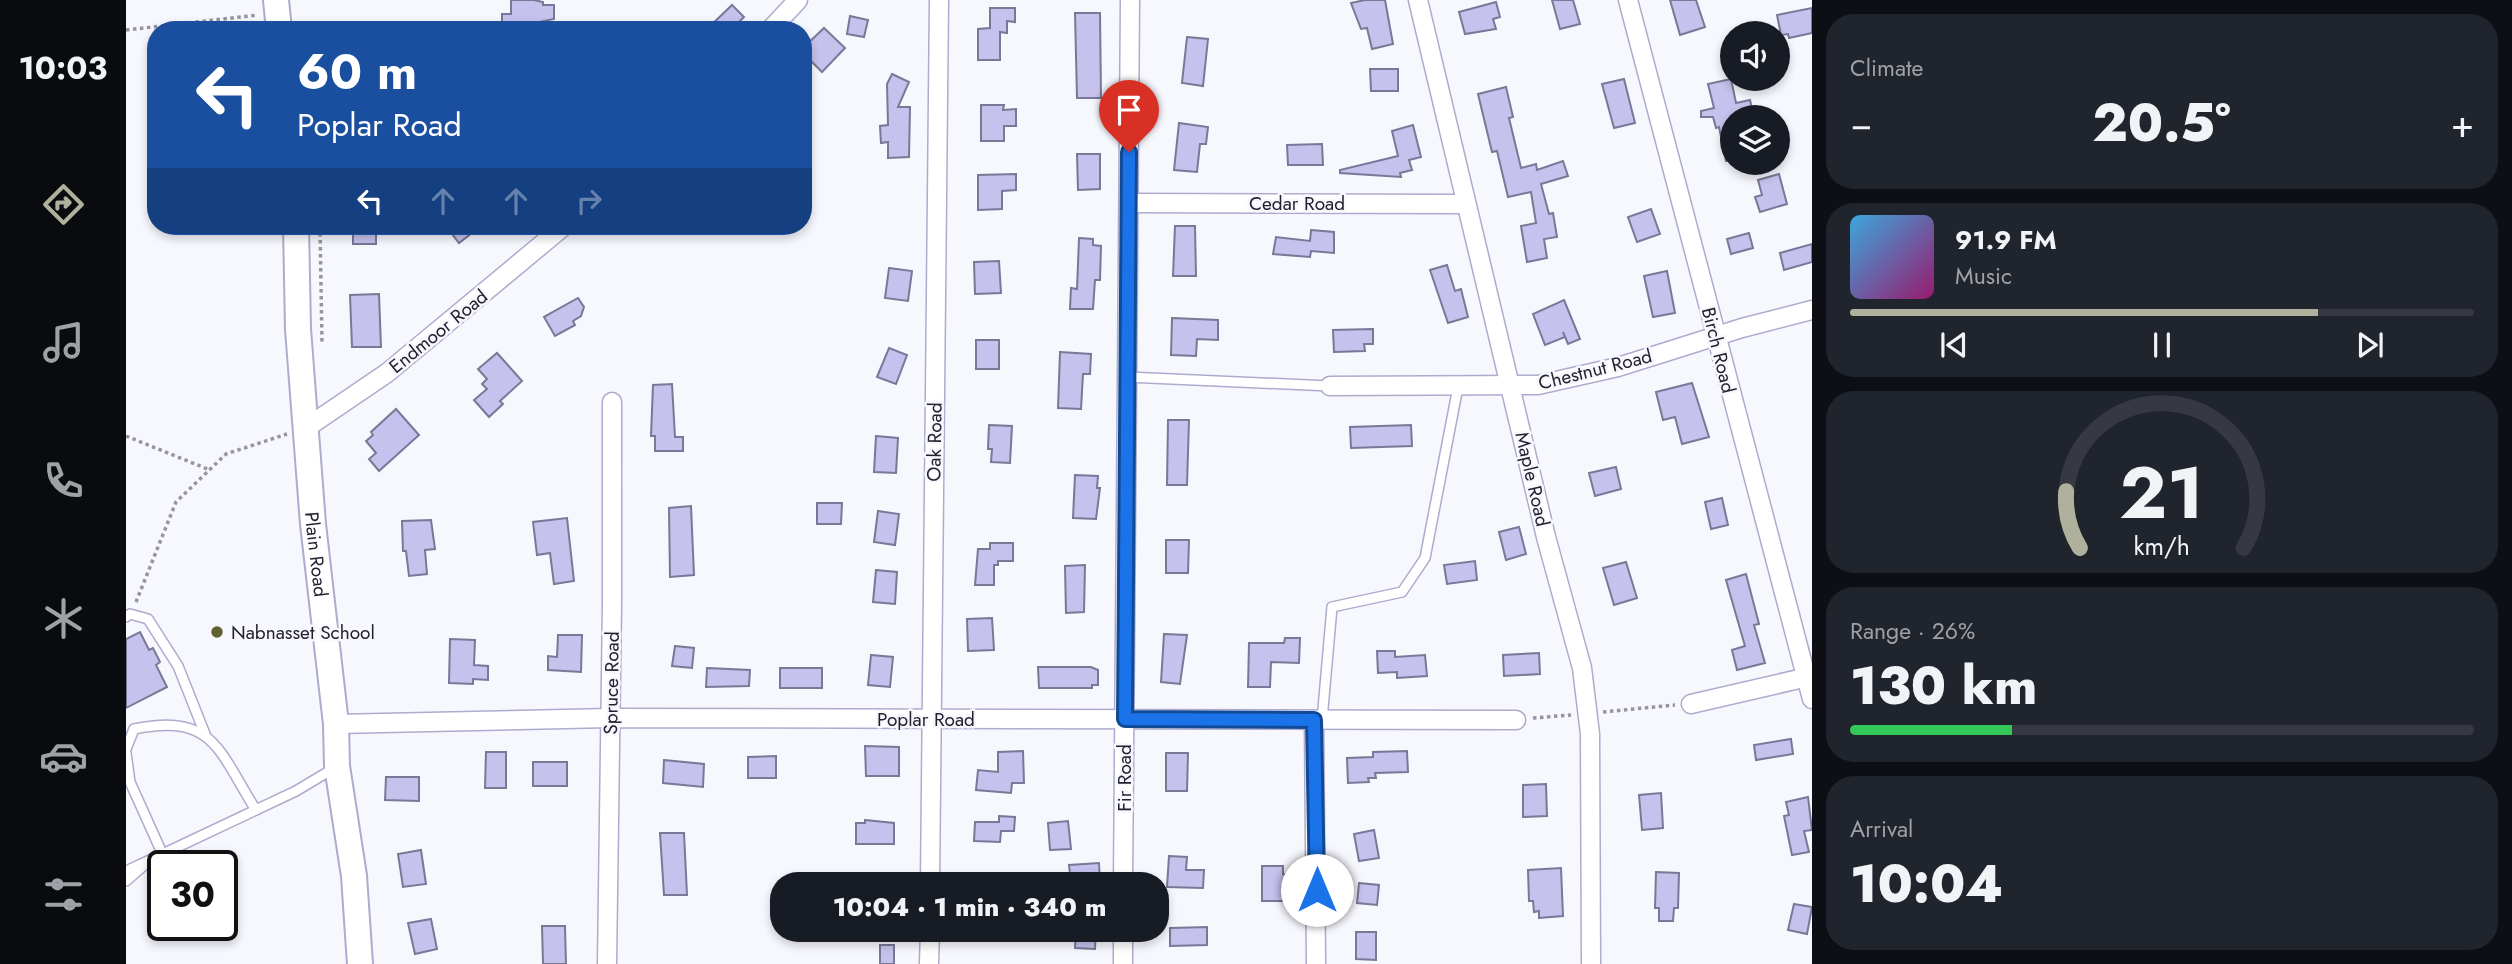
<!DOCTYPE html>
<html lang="en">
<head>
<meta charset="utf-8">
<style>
	body { margin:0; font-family:Jost,sans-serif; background:#20242c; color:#f1f3f6; height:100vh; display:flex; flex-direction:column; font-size:26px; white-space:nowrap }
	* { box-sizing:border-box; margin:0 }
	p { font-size:23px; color:#9ea1a6 }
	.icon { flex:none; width:38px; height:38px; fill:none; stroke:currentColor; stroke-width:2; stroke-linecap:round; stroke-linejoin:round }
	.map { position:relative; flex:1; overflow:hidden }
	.sheet { display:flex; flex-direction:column; gap:14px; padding:14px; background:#0d0f14; width:700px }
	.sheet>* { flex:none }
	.top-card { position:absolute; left:21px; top:21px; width:665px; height:214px; border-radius:28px; box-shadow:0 4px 10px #0003; background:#1a4fa0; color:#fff; overflow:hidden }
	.controls { position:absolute; left:1594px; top:21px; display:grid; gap:14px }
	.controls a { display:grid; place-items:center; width:70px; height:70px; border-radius:50%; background:#171b24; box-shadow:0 4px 10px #0003; font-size:35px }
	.speed { position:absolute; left:21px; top:850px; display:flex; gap:14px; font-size:35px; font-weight:700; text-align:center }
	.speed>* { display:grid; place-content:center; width:91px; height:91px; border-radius:50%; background:#171b24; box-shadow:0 4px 10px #0003; line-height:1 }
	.speed .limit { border:4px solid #111; border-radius:10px; background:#fff; color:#111 }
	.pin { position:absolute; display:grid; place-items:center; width:60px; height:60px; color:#fff; margin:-72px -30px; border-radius:50% 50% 50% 0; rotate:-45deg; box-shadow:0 0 7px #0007 }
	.pin .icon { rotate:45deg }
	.me { position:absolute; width:77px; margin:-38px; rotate:0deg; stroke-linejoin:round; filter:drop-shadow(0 0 5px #0008) }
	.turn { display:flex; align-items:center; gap:24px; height:147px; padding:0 35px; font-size:32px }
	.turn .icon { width:91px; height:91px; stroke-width:2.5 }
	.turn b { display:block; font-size:49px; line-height:60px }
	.lanes { display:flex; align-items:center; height:66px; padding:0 35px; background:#0003; justify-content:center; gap:35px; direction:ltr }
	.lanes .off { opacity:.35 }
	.big { font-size:52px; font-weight:800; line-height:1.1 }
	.sheet .card { flex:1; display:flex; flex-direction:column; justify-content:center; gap:10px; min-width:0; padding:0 24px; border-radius:28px; background:#20242c }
	.sheet .dial { align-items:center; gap:0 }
	.dial svg { height:182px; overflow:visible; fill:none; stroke:#363941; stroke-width:7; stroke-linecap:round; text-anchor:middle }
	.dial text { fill:#f1f3f6; stroke:none }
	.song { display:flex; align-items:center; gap:21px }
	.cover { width:84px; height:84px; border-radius:10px; background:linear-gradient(135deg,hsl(200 70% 55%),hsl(320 70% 35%)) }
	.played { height:7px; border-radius:4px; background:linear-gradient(90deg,#b0b19c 75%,#363941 75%) }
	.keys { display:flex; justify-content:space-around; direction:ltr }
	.heat { display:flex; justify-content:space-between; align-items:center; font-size:38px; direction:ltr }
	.charge { height:10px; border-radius:5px; background:linear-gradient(90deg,#34c759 26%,#363941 0) }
	.trip { position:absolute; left:644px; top:872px; width:399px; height:70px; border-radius:28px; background:#171b24; box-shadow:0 4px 10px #0003; font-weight:800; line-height:70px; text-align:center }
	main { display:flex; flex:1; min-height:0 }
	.tabs { display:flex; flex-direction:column; width:126px; justify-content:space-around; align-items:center; background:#090b0e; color:#9ea1a6 }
	.tabs .icon { width:49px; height:49px }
	.tabs .selected { color:#b0b19c }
	.tabs b { font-size:32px; color:#f1f3f6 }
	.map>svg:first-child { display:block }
	.building { fill:#c6c2ed; stroke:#7a7797; stroke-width:2 }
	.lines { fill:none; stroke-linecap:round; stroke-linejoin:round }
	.service-casing { stroke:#aeabce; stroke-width:12 }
	.minor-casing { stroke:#aeabce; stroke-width:21 }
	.secondary-casing { stroke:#aeabce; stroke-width:28 }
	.path { stroke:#96959f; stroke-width:3.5; stroke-dasharray:3.5 3.5; stroke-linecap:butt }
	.service { stroke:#fff; stroke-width:9 }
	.minor { stroke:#fff; stroke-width:18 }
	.secondary { stroke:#fff; stroke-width:24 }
	.route-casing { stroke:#114b97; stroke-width:18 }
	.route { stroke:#1a73e8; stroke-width:12 }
	.poi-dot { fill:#61612e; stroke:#f7f7fe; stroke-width:2.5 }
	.labels { text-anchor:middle; stroke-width:5; stroke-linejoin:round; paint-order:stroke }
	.street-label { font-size:19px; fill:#22212e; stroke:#f7f7fe }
	.poi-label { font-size:19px; fill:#22212e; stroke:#f7f7fe; text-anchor:start }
</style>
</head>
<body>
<main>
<nav class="tabs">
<b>10:03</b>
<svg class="icon selected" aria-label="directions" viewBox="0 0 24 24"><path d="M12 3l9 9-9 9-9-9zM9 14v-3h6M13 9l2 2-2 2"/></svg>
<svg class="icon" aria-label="music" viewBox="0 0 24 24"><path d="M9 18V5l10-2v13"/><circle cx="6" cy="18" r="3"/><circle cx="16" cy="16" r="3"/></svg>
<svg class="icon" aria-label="phone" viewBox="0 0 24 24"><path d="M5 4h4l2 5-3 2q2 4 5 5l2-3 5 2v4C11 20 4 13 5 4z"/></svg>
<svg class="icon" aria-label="climate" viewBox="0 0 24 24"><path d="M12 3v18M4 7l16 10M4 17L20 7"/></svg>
<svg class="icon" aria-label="car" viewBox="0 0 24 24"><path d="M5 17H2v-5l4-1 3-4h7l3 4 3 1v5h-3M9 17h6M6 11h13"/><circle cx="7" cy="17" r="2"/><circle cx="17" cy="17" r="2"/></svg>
<svg class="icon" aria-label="filters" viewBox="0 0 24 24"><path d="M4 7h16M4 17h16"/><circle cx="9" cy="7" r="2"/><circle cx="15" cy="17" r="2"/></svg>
</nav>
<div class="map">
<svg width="1686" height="964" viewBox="0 0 1686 964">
	<rect width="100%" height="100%" fill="#f7f7fe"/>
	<g class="building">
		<path d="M385,0H408L417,2V5H428V19L408,23V30H376V14H385Z"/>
		<path d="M1239,0H1259L1267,44L1246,49L1241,28L1235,29L1225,3Z"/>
		<path d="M1426,0H1447L1454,24L1434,29Z"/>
		<path d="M1544,0H1570L1579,27L1554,35Z"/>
		<path d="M1370,2L1374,17L1367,19L1370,29L1339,34L1333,12Z"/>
		<path d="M606,5L618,17L605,30H580Z"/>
		<path d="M864,8H889V22L881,21V33L874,32V60H852V29L864,28Z"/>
		<path d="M1686,8V33L1663,38L1662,34L1655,35L1651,15Z"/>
		<path d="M949,13H974L975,98H951Z"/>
		<path d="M724,16L742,20L738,37L721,34Z"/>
		<path d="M698,28L719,48L696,72L677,53V48Z"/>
		<path d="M1061,37L1082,39L1077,86L1056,83Z"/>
		<path d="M1244,69H1272V91H1245Z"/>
		<path d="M766,74L783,82L772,107H784L783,157L762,158V142L755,143L754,126L762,125L761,84Z"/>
		<path d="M1498,79L1509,123L1488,128L1476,84Z"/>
		<path d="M1605,79L1610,103L1624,100L1628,117H1606V160L1600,161L1593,127L1590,128L1587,117H1575V111L1588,108L1582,84Z"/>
		<path d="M1380,87L1387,117L1383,118L1395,168L1410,164L1411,170L1437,161L1442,176L1415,184L1423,214L1427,213L1431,237L1418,239L1421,258L1401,262L1395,226L1410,223L1405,192L1382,197L1371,151L1366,152L1352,94Z"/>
		<path d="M855,105H878L877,110L890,109V126H878V141H855Z"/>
		<path d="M1053,123L1082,127L1080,144H1074L1071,172L1048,170Z"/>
		<path d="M1287,125L1295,157L1283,160L1286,170L1274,173L1275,177L1214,173V170L1272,156L1266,131Z"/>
		<path d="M1196,144L1197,165H1162L1161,145Z"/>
		<path d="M951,154H974V189L952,190Z"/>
		<path d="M890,174V190L876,191V209L852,210V175Z"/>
		<path d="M1653,174L1661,204L1634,212L1629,197L1636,195L1632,180Z"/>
		<path d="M1525,209L1534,234L1511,242L1502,217Z"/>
		<rect x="227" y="226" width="23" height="18"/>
		<path d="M320,226H355L333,243Z"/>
		<path d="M1049,226H1069L1070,276H1047Z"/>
		<path d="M1185,230L1208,232V253L1185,251L1184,257L1147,254L1150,237L1184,241Z"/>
		<path d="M1623,233L1627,248L1605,254L1601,239Z"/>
		<path d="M953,238L967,239V245L975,246L974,280H969L967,309H944L945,288L951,289Z"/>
		<path d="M1686,244V262L1658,270L1654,253Z"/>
		<path d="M873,261L875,293L849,294L848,262Z"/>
		<path d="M1321,265L1329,291L1335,289L1342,317L1322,323L1304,270Z"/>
		<path d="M763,268L786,271L782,301L759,298Z"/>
		<path d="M1541,271L1549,313L1527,317L1518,276Z"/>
		<path d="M253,294L255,347H226L224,295Z"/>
		<path d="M452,298L458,307L455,316L447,321L449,325L429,336L418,317Z"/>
		<path d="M1438,300L1454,339L1442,344L1437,332L1439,337L1419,345L1407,314Z"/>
		<path d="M1046,318L1092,320V340L1071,339L1070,356L1045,355Z"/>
		<path d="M1247,329V344H1238L1239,351L1208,352L1207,330Z"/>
		<rect x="850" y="340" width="23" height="29"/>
		<path d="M763,348L781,355L770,384L751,377Z"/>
		<path d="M934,352L965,354L964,374H957L955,409L932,408Z"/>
		<path d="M371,353L396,381L374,401L377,404L363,417L348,400L361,389L356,384L361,379L352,369Z"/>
		<path d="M1566,383L1583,437L1556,444L1549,417L1537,420L1530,392Z"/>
		<path d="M546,384L549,437H557V451H529V436H525L527,385Z"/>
		<path d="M270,409L293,435L253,471L243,459L250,453L240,441L247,435L245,432Z"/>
		<path d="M1042,420H1063L1061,485H1041Z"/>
		<path d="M863,425L886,426L884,463L865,462L866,449H862Z"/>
		<path d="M1285,425L1286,446L1225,448L1224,427Z"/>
		<path d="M750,436L772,438L770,473L748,472Z"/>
		<path d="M1490,467L1495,489L1469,496L1463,473Z"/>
		<path d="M949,475L972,476L971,488H974L970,519L947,518Z"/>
		<path d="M1596,498L1602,525L1585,529L1579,502Z"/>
		<path d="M691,503H716L715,524H691Z"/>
		<path d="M565,506L568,575L544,577L543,508Z"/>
		<path d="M752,511L773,514L769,545L748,542Z"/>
		<path d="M441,518L448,581L428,584L424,553L411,555L407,522Z"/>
		<path d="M305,520L309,549L299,550L301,574L283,576L280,551H277L276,521Z"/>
		<path d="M1393,527L1400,554L1380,560L1373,532Z"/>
		<path d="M1040,540H1063L1062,573H1040Z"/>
		<path d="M864,543H887V561H872V565H868V585H849L852,549H864Z"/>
		<path d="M1349,561L1351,580L1321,584L1318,565Z"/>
		<path d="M1500,562L1511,598L1488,605L1477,568Z"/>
		<path d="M959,565L958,612L940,613L939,566Z"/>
		<path d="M750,570L771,572L769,604L747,602Z"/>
		<path d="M1620,574L1633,624L1628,625L1639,663L1611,670L1606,650L1619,646L1600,580Z"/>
		<path d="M866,618L868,650L842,651L841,619Z"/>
		<path d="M14,632L23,650L27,648L34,662L30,665L41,687L0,708V639Z"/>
		<path d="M1038,634L1061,635L1054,684L1035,682Z"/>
		<path d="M432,635H456L455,672L422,670V656L431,657Z"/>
		<path d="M1159,638H1174L1173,663L1145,662L1144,687H1122L1123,643H1158Z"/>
		<path d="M324,639L349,640L348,665L362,666V680L347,679V684L323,683Z"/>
		<path d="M549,646L568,648L566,668L546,666Z"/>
		<path d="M1251,651H1269V657L1299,655L1301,676L1271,678V672L1252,673Z"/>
		<path d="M1413,653L1414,674L1378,676L1377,655Z"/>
		<path d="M745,655L767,657L764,687L742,685Z"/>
		<path d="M912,667H965L972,670V685H966V688H913Z"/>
		<path d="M581,668L624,670L623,686L580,687Z"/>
		<rect x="654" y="668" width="42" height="20"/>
		<path d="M1665,739L1667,754L1630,760L1628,745Z"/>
		<path d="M739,746L773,747V776H740Z"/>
		<path d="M897,751L898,783H886L885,793L850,790L852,770L872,772V752Z"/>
		<path d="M1281,751L1282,772L1249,773L1250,778H1242L1243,782L1222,783L1221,758L1247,757V752Z"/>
		<path d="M360,752H380V788H359Z"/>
		<path d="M1040,753H1062L1061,791H1040Z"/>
		<path d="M650,756V778H622V757Z"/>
		<path d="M538,760L578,764L577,787L537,783Z"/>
		<rect x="407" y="762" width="34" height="24"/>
		<path d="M260,777H293V801L259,800Z"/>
		<path d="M1420,784L1421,816L1397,817V785Z"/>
		<path d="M1535,793L1537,828L1516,830L1513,795Z"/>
		<path d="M1682,797L1686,830L1678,831L1683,852L1666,855L1658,816L1663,815L1660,802Z"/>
		<path d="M873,816L889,817L888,831H875L874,842L848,841L849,822H873Z"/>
		<path d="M739,820L768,823V844H730V823H739Z"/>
		<path d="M942,821L945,849L924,850L922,823Z"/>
		<path d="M1248,830L1253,858L1233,861L1228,834Z"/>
		<path d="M534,833H558L561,895H538Z"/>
		<path d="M295,850L300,884L277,887L272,854Z"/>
		<path d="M1043,856L1061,857L1060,870H1078L1077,888L1041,887Z"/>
		<path d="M973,863L974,883L945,884L943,865Z"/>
		<path d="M1136,866H1157V874L1161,875V901H1136Z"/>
		<path d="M1435,868L1437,916L1413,918V911L1408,912L1407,901H1403L1402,870Z"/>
		<path d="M1530,872L1553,873L1552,908H1548L1547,921H1533V908H1529Z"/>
		<path d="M1233,883L1253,885L1251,905L1231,903Z"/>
		<path d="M1668,904L1686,907L1681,934L1662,930Z"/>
		<path d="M305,919L311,949L289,954L282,923Z"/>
		<path d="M416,926H439L440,964H417Z"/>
		<path d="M1081,927V945L1044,946V928Z"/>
		<path d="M950,929H970L969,949L949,948Z"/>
		<path d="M1230,932H1250V960L1230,959Z"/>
		<rect x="754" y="945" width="14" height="19"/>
	</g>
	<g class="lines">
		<g class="service-casing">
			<g id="service">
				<path d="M1001,377L1204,386"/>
				<path d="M0,617L4,614L22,619L52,666L79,734"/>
				<path d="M1196,720L1206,607L1276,592L1299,558L1332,387"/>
				<path d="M0,749L8,729C88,713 92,750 130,810"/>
				<path d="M0,753L4,782L36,853"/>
				<path d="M24,860L170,791L210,767"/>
				<path d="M0,871L24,860L0,881"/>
			</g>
		</g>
		<g class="minor-casing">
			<g id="minor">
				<path d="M1292,0L1420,537L1456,668L1464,734L1465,964"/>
				<path d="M1502,0L1686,699"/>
				<path d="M644,30L672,0"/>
				<path d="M1003,203L1340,204"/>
				<path d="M1204,386L1412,385L1492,367L1616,328L1686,310"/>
				<path d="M180,428L261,373L438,226"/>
				<path d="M1565,704L1686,676"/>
				<path d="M1188,720L1190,964"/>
				<path d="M210,724L484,718L1390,720"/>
				<path d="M804,884L813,0"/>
				<path d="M997,884L1004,0"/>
				<path d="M481,964L486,603V402"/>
				<path d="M803,964L804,929"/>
				<path d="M997,964V929"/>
			</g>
		</g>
		<g class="secondary-casing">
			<g id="secondary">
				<path d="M150,0L153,30"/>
				<path id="s1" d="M170,226L172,329L187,524L210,724L211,766L228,876L234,964"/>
			</g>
		</g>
		<g class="path">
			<path d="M0,30L132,15"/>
			<path d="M194,226L196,343"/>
			<path d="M0,436L84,470"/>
			<path d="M10,602L50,502L100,454L161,434"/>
			<path d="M1477,712L1549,705"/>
			<path d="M1407,718L1445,715"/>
		</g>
		<use href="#service" class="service"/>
		<use href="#minor" class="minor"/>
		<use href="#secondary" class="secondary"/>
	</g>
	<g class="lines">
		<g class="route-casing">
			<path id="route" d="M1003,152L999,719L1188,720L1191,890"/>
		</g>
		<use href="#route" class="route"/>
	</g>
	<circle class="poi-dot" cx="91" cy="632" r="7"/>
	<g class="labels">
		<g class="street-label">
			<text x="1171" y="210">Cedar Road</text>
			<text transform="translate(312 331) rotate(-39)" y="7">Endmoor Road</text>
			<text transform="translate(1593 350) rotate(76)" y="7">Birch Road</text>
			<text transform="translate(1469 369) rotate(-14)" y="7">Chestnut Road</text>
			<text transform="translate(808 442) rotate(-89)" y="7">Oak Road</text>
			<text transform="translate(1407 479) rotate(77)" y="7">Maple Road</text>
			<text dy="7" stroke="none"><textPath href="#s1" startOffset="329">Plain Road</textPath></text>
			<text transform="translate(485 683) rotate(-89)" y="7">Spruce Road</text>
			<text x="800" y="726">Poplar Road</text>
			<text transform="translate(998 778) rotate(-90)" y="7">Fir Road</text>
		</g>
		<g class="poi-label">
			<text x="105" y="639">Nabnasset School</text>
		</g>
	</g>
</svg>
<div class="controls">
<a><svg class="icon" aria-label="sound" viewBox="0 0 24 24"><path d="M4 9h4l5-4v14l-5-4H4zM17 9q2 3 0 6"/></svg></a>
<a><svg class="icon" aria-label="layers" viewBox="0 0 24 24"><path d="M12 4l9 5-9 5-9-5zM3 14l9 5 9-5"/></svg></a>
</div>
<div class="speed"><div class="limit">30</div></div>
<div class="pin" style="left:1003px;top:152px;background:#d93025"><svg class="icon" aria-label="arrive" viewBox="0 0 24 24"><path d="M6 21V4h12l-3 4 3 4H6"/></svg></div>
<svg class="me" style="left:1191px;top:890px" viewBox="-20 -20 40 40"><circle r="19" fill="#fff"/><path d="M0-13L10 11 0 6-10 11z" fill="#1a73e8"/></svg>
<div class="trip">10:04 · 1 min · 340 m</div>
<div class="top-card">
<div class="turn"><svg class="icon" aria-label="left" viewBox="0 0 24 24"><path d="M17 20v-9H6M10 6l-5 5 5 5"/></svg><div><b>60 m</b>Poplar Road</div></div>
<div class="lanes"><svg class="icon" aria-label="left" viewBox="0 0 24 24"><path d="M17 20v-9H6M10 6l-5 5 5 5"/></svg><svg class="icon off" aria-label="ahead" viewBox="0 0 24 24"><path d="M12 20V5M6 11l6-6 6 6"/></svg><svg class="icon off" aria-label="ahead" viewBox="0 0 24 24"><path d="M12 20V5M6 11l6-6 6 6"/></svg><svg class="icon off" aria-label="right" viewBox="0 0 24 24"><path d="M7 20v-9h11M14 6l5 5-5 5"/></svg></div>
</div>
</div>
<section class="sheet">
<div class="card"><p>Climate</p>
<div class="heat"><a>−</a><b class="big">20.5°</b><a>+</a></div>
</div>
<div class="card">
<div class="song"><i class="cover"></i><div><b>91.9 FM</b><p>Music</p></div></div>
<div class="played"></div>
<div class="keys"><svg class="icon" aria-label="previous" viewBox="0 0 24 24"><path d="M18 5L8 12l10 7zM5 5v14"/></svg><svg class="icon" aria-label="pause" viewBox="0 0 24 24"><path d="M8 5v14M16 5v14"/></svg><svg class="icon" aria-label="next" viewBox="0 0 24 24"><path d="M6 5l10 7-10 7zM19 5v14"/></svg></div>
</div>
<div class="card dial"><svg viewBox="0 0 100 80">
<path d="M14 69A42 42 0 1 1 86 69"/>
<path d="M14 69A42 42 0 0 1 8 44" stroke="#b0b19c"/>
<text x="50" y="56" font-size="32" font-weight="700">21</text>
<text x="50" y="72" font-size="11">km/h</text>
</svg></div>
<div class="card"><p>Range · 26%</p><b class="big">130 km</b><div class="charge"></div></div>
<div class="card"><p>Arrival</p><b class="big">10:04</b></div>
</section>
</main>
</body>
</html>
